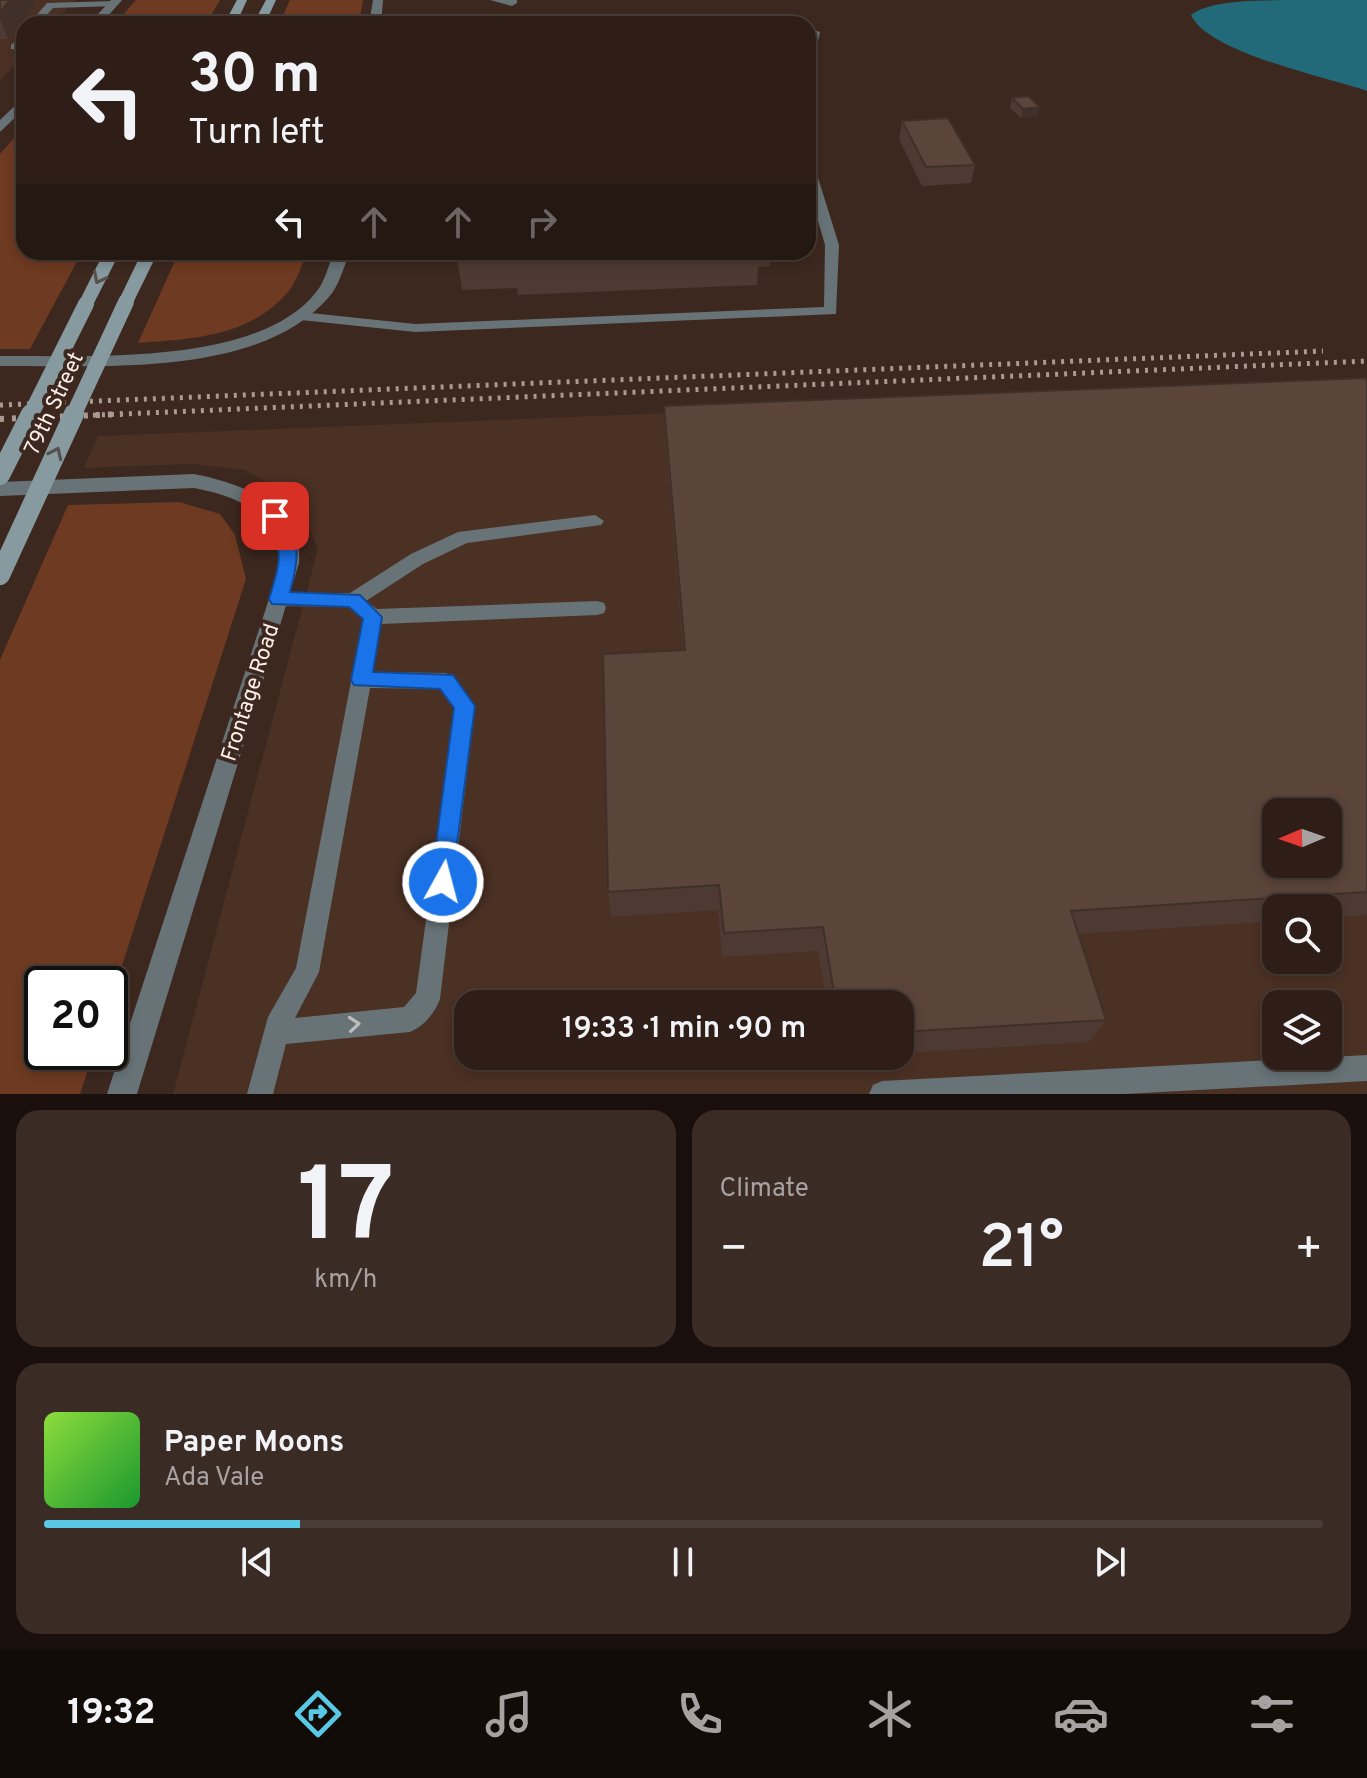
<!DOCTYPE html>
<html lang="en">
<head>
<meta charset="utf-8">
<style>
	body { margin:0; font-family:Overpass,sans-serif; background:#3a2b24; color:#f1f3f6; height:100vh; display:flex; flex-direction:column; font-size:30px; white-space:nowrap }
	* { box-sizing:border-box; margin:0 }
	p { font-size:26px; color:#a7a2a1 }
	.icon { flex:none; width:44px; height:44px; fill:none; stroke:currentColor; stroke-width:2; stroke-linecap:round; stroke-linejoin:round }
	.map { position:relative; height:1094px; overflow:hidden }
	.panel { display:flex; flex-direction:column; gap:16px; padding:16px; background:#19100d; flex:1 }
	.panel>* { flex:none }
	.top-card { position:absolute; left:16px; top:16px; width:800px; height:244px; border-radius:24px; box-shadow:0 4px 12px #0003,0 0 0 2px #493c36; background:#2e1e17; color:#f1f3f6; overflow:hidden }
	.needle { width:52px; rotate:268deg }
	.controls { position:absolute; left:1262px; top:798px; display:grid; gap:16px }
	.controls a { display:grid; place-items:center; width:80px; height:80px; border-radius:16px; background:#2e1e17; box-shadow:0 4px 12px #0003,0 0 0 2px #493c36; font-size:40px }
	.speed { position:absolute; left:24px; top:966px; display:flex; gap:16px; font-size:40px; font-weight:700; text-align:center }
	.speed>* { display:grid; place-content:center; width:104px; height:104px; border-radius:50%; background:#2e1e17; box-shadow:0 4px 12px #0003,0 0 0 2px #493c36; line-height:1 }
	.speed .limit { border:4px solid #111; border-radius:12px; background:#fff; color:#111 }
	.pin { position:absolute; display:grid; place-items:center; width:68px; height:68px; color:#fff; margin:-34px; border-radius:16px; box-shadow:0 4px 12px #0006 }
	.me { position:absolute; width:88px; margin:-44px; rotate:7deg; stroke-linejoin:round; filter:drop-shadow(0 0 6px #0008) }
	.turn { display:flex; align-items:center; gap:28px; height:168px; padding:0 40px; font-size:36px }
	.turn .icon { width:104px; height:104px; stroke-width:2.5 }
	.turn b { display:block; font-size:56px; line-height:68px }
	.lanes { display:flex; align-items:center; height:76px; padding:0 40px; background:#0003; justify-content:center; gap:40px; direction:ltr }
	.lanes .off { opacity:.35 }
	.big { font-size:60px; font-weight:600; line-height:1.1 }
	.panel .tile { flex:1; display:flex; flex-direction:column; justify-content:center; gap:12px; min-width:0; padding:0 28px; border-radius:24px; background:#3a2b24 }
	.panel .dial { align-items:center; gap:0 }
	.dial b { font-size:104px; line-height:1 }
	.song { display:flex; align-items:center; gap:24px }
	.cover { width:96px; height:96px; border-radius:12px; background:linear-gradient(135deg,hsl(90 70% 55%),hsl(130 70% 35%)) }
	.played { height:8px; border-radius:4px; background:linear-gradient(90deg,#59c8e4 20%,#493c36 20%) }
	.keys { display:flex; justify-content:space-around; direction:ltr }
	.heat { display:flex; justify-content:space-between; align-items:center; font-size:44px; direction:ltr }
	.panel .tiles { flex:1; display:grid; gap:16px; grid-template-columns:1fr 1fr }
	.tile:last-child { grid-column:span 2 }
	.trip { position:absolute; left:454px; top:990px; width:460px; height:80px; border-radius:24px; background:#2e1e17; box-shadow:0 4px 12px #0003,0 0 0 2px #493c36; font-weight:600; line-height:80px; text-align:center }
	.menu { display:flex; height:128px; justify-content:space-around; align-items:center; background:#120c09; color:#a7a2a1 }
	.menu .icon { width:56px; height:56px }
	.menu .on { color:#59c8e4 }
	.menu b { font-size:36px; color:#f1f3f6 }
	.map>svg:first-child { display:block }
	.built { fill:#4b3024; fill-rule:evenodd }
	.green { fill:#6e3a21 }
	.water { fill:#22697a }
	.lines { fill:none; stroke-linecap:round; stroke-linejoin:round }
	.lane { fill:#677377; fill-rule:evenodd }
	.street { fill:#677377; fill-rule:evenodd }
	.secondary { fill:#879aa0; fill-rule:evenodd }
	.rail-far1 { stroke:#ab9a92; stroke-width:5; stroke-dasharray:3 6; stroke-linecap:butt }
	.rail { stroke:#ab9a92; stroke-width:6; stroke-dasharray:4 8; stroke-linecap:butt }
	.secondary-bridge-far1 { stroke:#879aa0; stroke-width:16 }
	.secondary-bridge { stroke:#879aa0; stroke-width:20 }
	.wall { fill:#4e3a32 }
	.shaded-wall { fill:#403029 }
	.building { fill:#5b443a; stroke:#403029; stroke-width:2; fill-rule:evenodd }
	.oneway { stroke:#57504c }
	.oneway2 { stroke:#c0bdbb }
	.route { fill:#1a73e8; stroke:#114b97; stroke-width:2 }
	.labels { text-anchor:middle; stroke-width:8; stroke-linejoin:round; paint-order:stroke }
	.street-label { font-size:22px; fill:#fceee8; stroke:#3d281f }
</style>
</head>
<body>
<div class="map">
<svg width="1367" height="1094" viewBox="0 0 1367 1094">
	<rect width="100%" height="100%" fill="#3d281f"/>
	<g class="built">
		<path d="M0,0H75L52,24H24V55L0,81Z"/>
		<path d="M1367,385V1094H173L318,549L297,499L245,470L192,464L84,468L98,436ZM1276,812H1328V864H1276ZM1276,908H1328V960H1276ZM468,1004H900V1056H468ZM1276,1004H1328V1056H1276Z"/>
	</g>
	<g class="green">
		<path d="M136,0H220L206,24H115Z"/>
		<path d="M290,0H363L359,24H279Z"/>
		<path d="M24,127V252H82L30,349H0V154Z"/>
		<path d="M179,252H307C302,264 297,281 288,292C249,337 193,339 138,343Z"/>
		<path d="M179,502L220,514L235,535L246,579L110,1003V984H42V1052H94L80,1094H0V660L68,505Z"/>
	</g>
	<path class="water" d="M1283,0H1367V91C1327,77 1208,53 1191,15C1211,0 1255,1 1283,0Z"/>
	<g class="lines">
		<g class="lane">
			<path d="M490,0H517V3L512,6Z"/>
			<path d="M113,1L118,4L116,6L53,8L39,24H29L47,3Z"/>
			<path d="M808,28L820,32L813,64L808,67Z"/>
			<path d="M24,33V50L11,49V45Z"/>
			<path d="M808,161L814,165L839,245L836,314L415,332L301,320L294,316L301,312L415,324L824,307L825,245L808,186Z"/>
			<path d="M595,515L604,521L601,525L467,543L423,564L366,601L377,609L597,601L604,603L606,608L604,613L597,615L381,624L373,672L445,673L452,675L475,706L440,999C435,1013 424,1026 410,1032L286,1044L273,1094H247L268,1017L296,968L363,619L349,607L279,606L272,604L270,599L272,594L350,593L411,554L458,532ZM370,688L440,689L455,708L416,993L404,1007L295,1018L319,972Z"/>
			<path d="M1367,1055V1081L1125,1094H869L873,1085L882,1081Z"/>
		</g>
		<g class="street">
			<path d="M111,0H122L101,24H89Z"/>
			<path d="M373,0H383L381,24H369Z"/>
			<path d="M24,97V109L0,132V120Z"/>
			<path d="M334,252H350C344,266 339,286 329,297C258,379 99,365 0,366V356C86,355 259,367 317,291C325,281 329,264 334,252Z"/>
			<path d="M194,474C240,483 304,505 299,563L137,1094H107L269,599C273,583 281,566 279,550C275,510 228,494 194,488L0,496V482Z"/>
		</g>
		<g class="secondary">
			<path d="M237,0H247L236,24H224Z"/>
			<path d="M266,0H276L265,24H253Z"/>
			<path d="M104,252H120L92,307H80L78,304Z"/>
			<path d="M142,252H158L132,305H120L118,302Z"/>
		</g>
		<g class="rail-far1">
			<path d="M0,405L1323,351"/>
			<path d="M75,416L1367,361"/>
		</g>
		<path class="rail" d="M0,419L122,414"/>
		<g class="secondary-bridge-far1">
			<path d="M30,416L86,304"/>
			<path d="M73,416L126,302"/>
		</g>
		<g class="secondary-bridge">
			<path d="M0,475L31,414"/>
			<path d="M0,575L74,414"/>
		</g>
	</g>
	<g class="wall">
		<path d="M0,0H33L35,6L8,39H0Z"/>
		<path d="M1012,98L1037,116L1021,118L1010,108Z"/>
		<path d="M902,121L975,165L971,183L922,186L899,139Z"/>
		<path d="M456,252H771L770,266L758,267L757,285L518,295L517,288L462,290Z"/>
		<path d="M1367,378V915L1328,918V908H1276V921L1078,934L1106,1020L1089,1042L900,1053V1004H827L818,951L722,957L718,910L611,917L608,892L683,650L665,435L664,406Z"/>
	</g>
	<g class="shaded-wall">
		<path d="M10,0H33L35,6L8,39L0,19V12Z"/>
		<path d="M1040,107L1037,116L1021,118L1023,109Z"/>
	</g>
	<g class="building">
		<path d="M0,0H10L0,12Z"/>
		<path d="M1028,96L1040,107L1023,109L1012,98Z"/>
		<path d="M948,118L975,165L926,167L902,121Z"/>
		<path d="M456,252H694L513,259L514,252L455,255Z"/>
		<path d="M1367,378V892L1071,911L1106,1020L900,1032V1004H836L823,927L724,933L719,885L608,892L603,654L685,650L664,406ZM1276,812H1328V864H1276Z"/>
	</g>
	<defs><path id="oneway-chevron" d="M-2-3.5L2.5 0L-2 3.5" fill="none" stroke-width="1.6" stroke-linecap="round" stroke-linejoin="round" transform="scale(2)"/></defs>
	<g class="oneway">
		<use href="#oneway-chevron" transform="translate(99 278) rotate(117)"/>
		<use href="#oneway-chevron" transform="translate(56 453) rotate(-65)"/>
	</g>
	<use class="oneway2" href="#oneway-chevron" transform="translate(354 1024) rotate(-5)"/>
	<path class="route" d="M275,510L281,512C300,545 300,555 290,592L360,595L382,617L373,672L453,675L475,706L451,890L443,893L434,890L431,882L454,708L440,689L354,685L351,680L363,619L349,607L272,604L269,599C281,559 284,554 266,516Z"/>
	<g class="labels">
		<g class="street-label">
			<text transform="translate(53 403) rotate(-65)" y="8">79th Street</text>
			<text transform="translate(249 692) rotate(-72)" y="8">Frontage Road</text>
		</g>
	</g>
</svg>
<div class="controls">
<a><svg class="needle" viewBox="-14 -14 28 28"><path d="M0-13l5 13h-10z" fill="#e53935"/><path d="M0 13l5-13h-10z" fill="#a7a2a1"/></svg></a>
<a><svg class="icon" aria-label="search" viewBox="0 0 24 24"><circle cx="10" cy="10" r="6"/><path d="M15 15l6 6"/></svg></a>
<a><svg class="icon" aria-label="layers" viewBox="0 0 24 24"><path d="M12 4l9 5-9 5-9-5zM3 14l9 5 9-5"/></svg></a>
</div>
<div class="speed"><div class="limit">20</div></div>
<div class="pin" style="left:275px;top:516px;background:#d93025"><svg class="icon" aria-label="arrive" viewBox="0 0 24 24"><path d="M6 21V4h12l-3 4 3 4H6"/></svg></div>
<svg class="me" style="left:443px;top:882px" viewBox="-20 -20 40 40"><circle r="17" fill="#1a73e8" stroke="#fff" stroke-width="3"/><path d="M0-11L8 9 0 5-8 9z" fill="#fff"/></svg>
<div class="trip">19:33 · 1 min · 90 m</div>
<div class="top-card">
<div class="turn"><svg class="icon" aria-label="left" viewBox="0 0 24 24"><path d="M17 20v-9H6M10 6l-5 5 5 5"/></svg><div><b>30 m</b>Turn left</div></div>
<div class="lanes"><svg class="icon" aria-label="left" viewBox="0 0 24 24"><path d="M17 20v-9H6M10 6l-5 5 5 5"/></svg><svg class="icon off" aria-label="ahead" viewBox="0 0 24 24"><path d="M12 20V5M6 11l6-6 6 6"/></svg><svg class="icon off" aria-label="ahead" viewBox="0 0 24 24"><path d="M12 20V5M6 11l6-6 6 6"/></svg><svg class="icon off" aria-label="right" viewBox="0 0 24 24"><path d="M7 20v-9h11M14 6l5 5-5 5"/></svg></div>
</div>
</div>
<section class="panel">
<div class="tiles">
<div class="tile dial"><b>17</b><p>km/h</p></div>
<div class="tile"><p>Climate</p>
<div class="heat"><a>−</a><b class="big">21°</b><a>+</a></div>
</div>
<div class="tile">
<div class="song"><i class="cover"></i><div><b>Paper Moons</b><p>Ada Vale</p></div></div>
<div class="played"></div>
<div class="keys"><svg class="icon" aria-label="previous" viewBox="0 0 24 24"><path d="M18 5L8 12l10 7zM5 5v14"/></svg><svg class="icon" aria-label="pause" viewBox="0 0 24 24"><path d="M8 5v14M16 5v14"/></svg><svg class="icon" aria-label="next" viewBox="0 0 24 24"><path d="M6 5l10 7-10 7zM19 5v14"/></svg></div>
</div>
</div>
</section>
<nav class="menu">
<b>19:32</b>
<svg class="icon on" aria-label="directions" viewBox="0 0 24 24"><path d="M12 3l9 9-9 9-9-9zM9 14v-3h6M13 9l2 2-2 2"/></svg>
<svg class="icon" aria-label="music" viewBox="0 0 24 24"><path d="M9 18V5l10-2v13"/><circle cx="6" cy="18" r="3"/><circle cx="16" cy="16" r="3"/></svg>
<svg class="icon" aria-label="phone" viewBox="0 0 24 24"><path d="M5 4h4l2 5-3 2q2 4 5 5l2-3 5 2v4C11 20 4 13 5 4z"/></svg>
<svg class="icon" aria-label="climate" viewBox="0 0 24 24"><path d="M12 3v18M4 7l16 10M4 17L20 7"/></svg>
<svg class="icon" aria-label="car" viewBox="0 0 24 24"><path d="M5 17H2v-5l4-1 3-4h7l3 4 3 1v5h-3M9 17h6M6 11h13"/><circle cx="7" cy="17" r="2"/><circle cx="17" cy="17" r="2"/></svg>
<svg class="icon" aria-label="filters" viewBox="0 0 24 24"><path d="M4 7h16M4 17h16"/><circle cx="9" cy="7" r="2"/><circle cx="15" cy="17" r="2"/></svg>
</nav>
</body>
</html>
